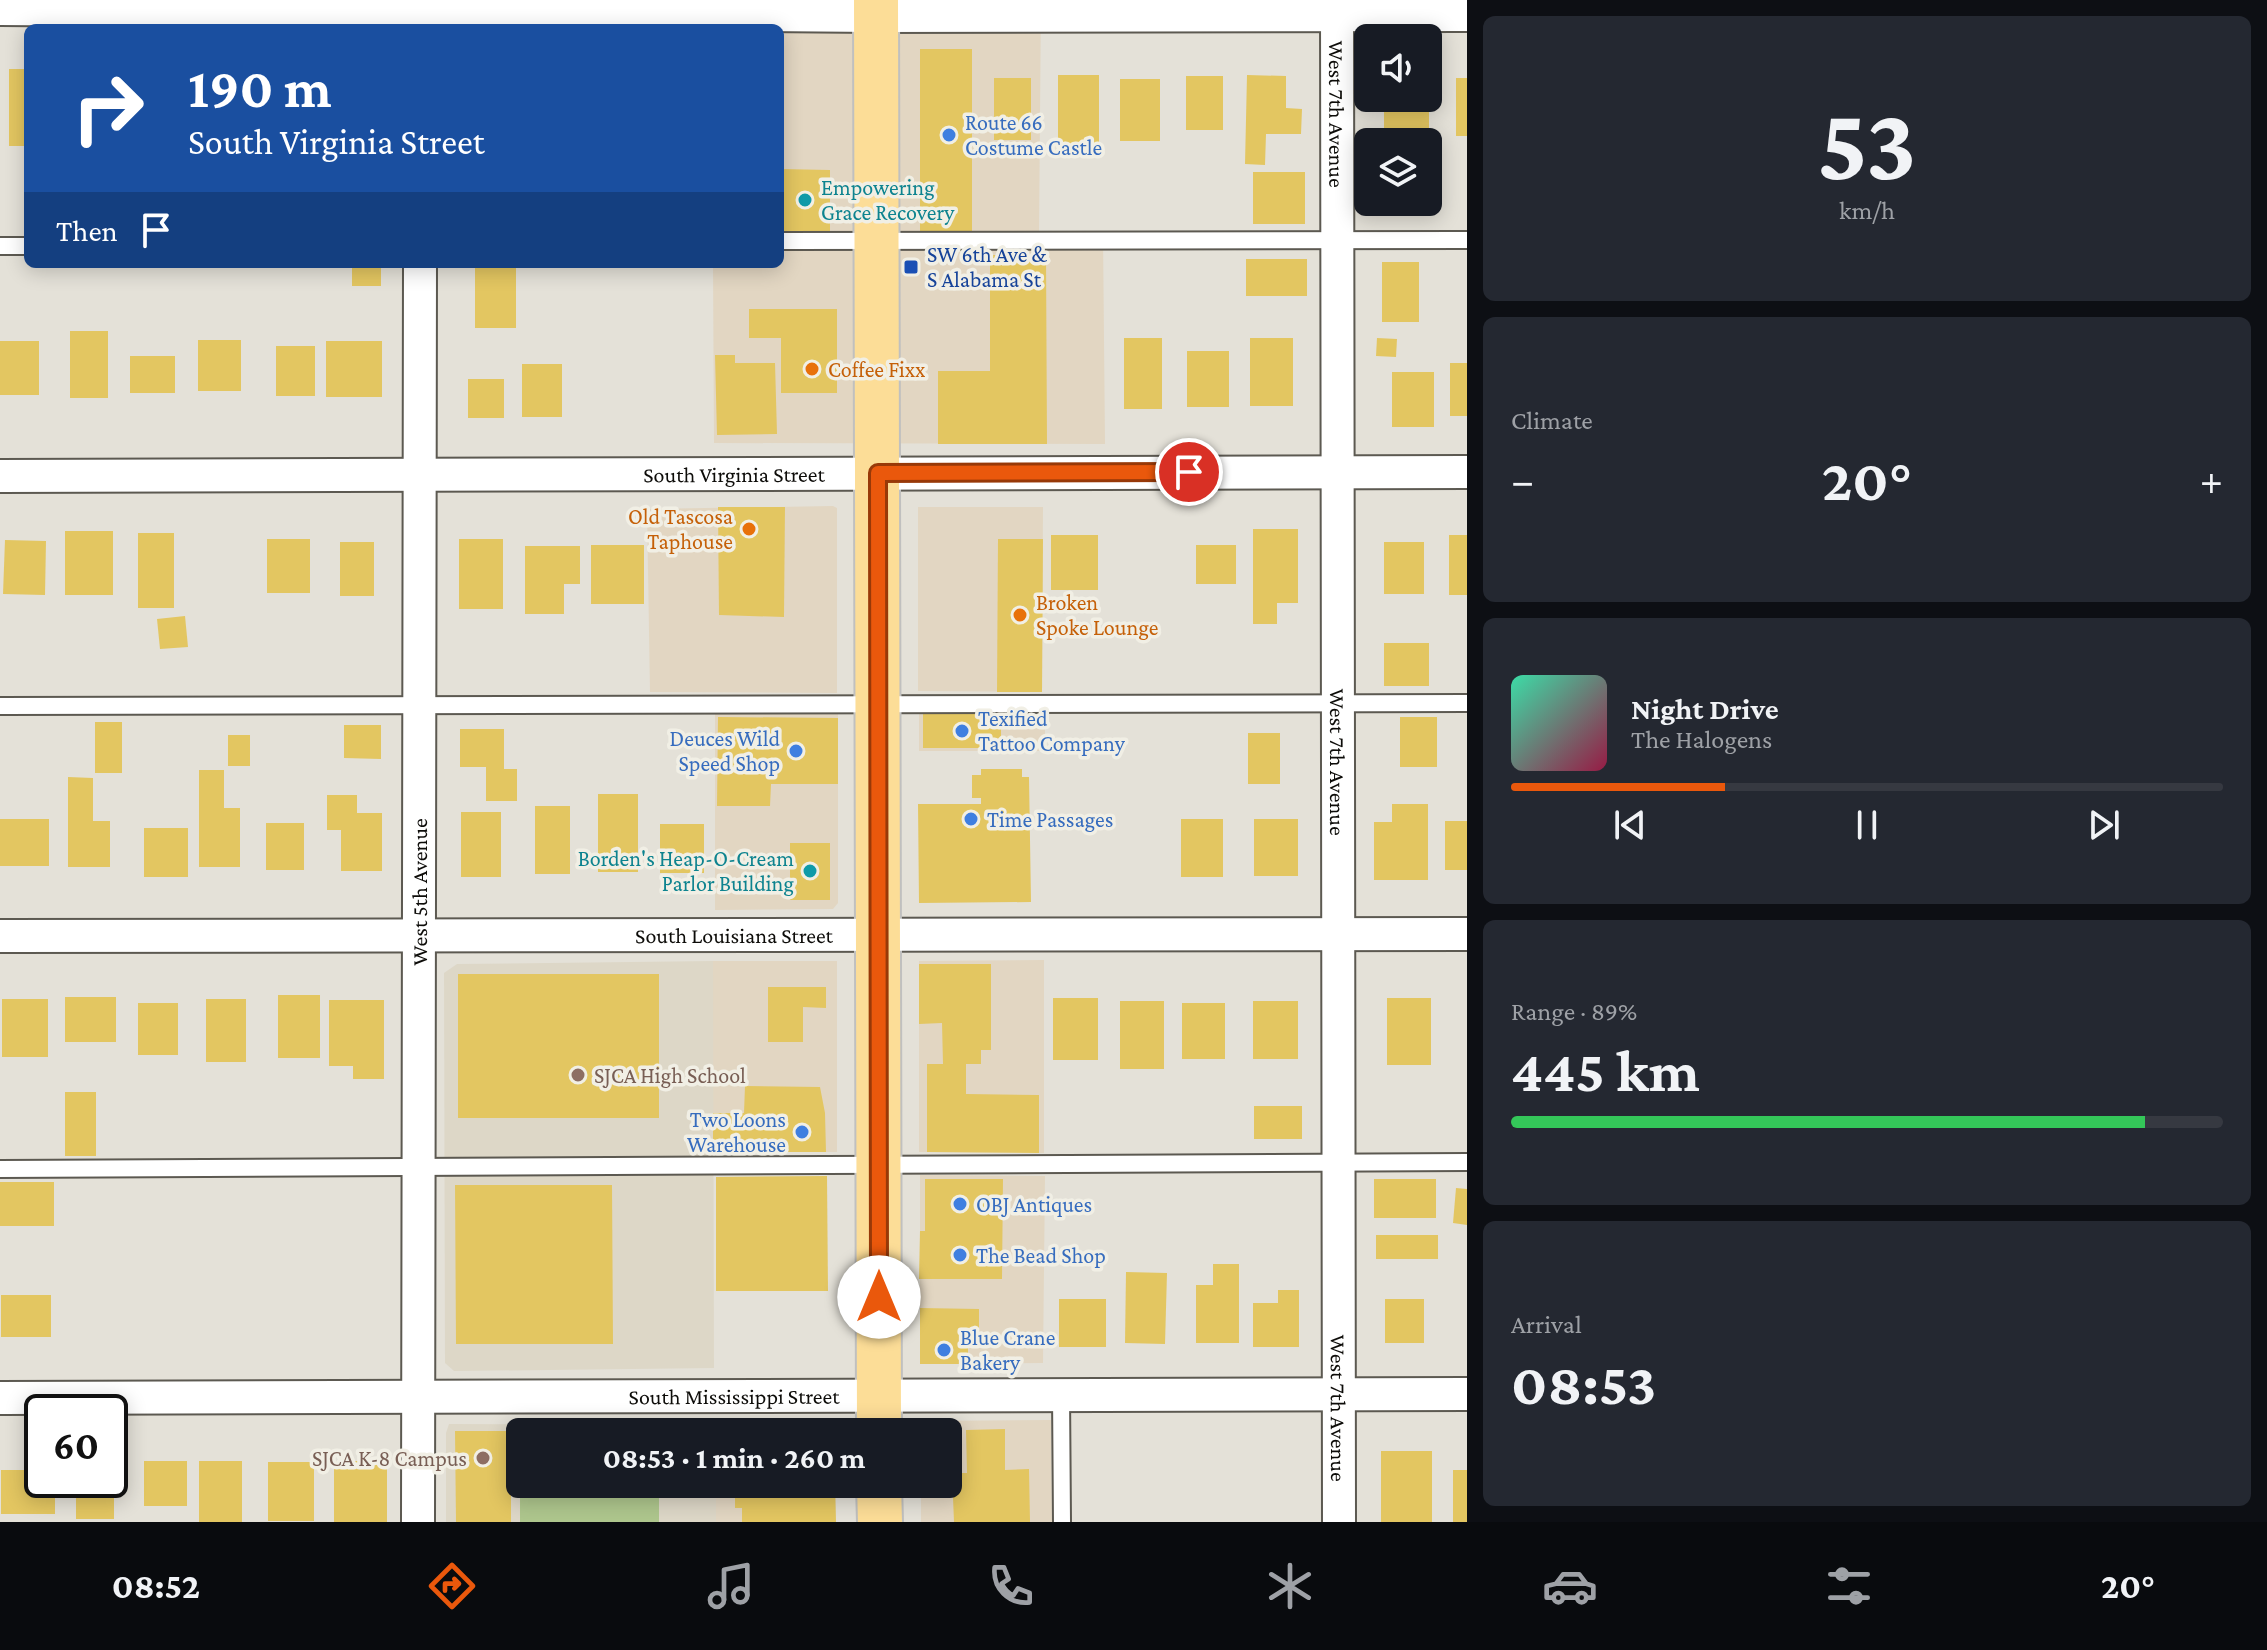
<!DOCTYPE html>
<html lang="en">
<head>
<meta charset="utf-8">
<style>
	body { margin:0; font-family:"Crimson Pro",serif; background:#242831; color:#f1f3f6; height:100vh; display:flex; flex-direction:column; font-size:30px; white-space:nowrap }
	* { box-sizing:border-box; margin:0 }
	p { font-size:26px; color:#9ea1a6 }
	.icon { flex:none; width:44px; height:44px; fill:none; stroke:currentColor; stroke-width:2; stroke-linecap:round; stroke-linejoin:round }
	.map { position:relative; flex:1; overflow:hidden }
	.side { display:flex; flex-direction:column; gap:16px; padding:16px; background:#0d0f14; width:800px }
	.side>* { flex:none }
	.guide { position:absolute; left:24px; top:24px; width:760px; height:244px; border-radius:12px; box-shadow:0 4px 20px #0003; background:#1a4fa0; color:#fff; overflow:hidden }
	.controls { position:absolute; left:1354px; top:24px; display:grid; gap:16px }
	.controls a { display:grid; place-items:center; width:88px; height:88px; border-radius:12px; background:#171b24; box-shadow:0 4px 20px #0003; font-size:40px }
	.speed { position:absolute; left:24px; top:1394px; display:flex; gap:16px; font-size:40px; font-weight:700; text-align:center }
	.speed>* { display:grid; place-content:center; width:104px; height:104px; border-radius:50%; background:#171b24; box-shadow:0 4px 20px #0003; line-height:1 }
	.speed .limit { border:4px solid #111; border-radius:12px; background:#fff; color:#111 }
	.pin { position:absolute; display:grid; place-items:center; width:68px; height:68px; color:#fff; margin:-34px; border:4px solid #fff; border-radius:50%; box-shadow:0 2px 8px #0007 }
	.me { position:absolute; width:88px; margin:-44px; rotate:0deg; stroke-linejoin:round; filter:drop-shadow(0 0 6px #0008) }
	.turn { display:flex; align-items:center; gap:28px; height:168px; padding:0 32px; font-size:36px }
	.turn .icon { width:104px; height:104px; stroke-width:2.5 }
	.turn b { display:block; font-size:56px; line-height:68px }
	.then { display:flex; align-items:center; height:76px; padding:0 32px; background:#0003; gap:16px; font-size:30px }
	.big { font-size:60px; font-weight:700; line-height:1.1 }
	.side .tile { flex:1; display:flex; flex-direction:column; justify-content:center; gap:12px; min-width:0; padding:0 28px; border-radius:12px; background:#242831 }
	.side .dial { align-items:center; gap:0 }
	.dial b { font-size:104px; line-height:1 }
	.song { display:flex; align-items:center; gap:24px }
	.cover { width:96px; height:96px; border-radius:12px; background:linear-gradient(135deg,hsl(160 70% 55%),hsl(340 70% 35%)) }
	.played { height:8px; border-radius:4px; background:linear-gradient(90deg,#ea580c 30%,#363941 30%) }
	.keys { display:flex; justify-content:space-around; direction:ltr }
	.heat { display:flex; justify-content:space-between; align-items:center; font-size:44px; direction:ltr }
	.charge { height:12px; border-radius:6px; background:linear-gradient(90deg,#34c759 89%,#363941 0) }
	.trip { position:absolute; left:506px; top:1418px; width:456px; height:80px; border-radius:12px; background:#171b24; box-shadow:0 4px 20px #0003; font-weight:700; line-height:80px; text-align:center }
	.tab-bar { display:flex; height:128px; justify-content:space-around; align-items:center; background:#090b0e; color:#9ea1a6 }
	.tab-bar .icon { width:56px; height:56px }
	.tab-bar .current { color:#ea580c }
	.tab-bar b { font-size:36px; color:#f1f3f6 }
	main { display:flex; flex:1; min-height:0 }
	.map>svg:first-child { display:block }
	.commercial { fill:#e2d6c2 }
	.built { fill:#ddd7c7 }
	.green { fill:#aec68d }
	.building { fill:#e3c661 }
	.lines { fill:none; stroke-linecap:round; stroke-linejoin:round }
	.lane-casing { stroke:#5c5951; stroke-width:20 }
	.street-casing { stroke:#5c5951; stroke-width:36 }
	.primary-casing { stroke:#c0c0bf; stroke-width:48 }
	.lane { stroke:#fff; stroke-width:16 }
	.street { stroke:#fff; stroke-width:32 }
	.primary { stroke:#fcdd97; stroke-width:44 }
	.route-casing { stroke:#983908; stroke-width:20 }
	.route { stroke:#ea580c; stroke-width:14 }
	.shop-dot { fill:#3f7fe0; stroke:#f1efe5; stroke-width:3 }
	.culture-dot { fill:#0f9aa8; stroke:#f1efe5; stroke-width:3 }
	.transit-dot { fill:#1a4fb4; stroke:#f1efe5; stroke-width:3 }
	.food-dot { fill:#e8710a; stroke:#f1efe5; stroke-width:3 }
	.education-dot { fill:#8d6e63; stroke:#f1efe5; stroke-width:3 }
	.labels { text-anchor:middle; stroke-width:7; stroke-linejoin:round; paint-order:stroke }
	.street-label { font-size:22px; fill:#0d0c09; stroke:#f1efe5 }
	.shop-label { font-size:22px; fill:#366cbe; stroke:#f1efe5; text-anchor:start }
	.culture-label { font-size:22px; fill:#0d838f; stroke:#f1efe5; text-anchor:start }
	.transit-label { font-size:22px; fill:#164399; stroke:#f1efe5; text-anchor:start }
	.food-label { font-size:22px; fill:#c56008; stroke:#f1efe5; text-anchor:start }
	.education-label { font-size:22px; fill:#785e54; stroke:#f1efe5; text-anchor:start }
</style>
</head>
<body>
<main>
<div class="map">
<svg width="1467" height="1522" viewBox="0 0 1467 1522">
	<rect width="100%" height="100%" fill="#e4e1d8"/>
	<g class="commercial">
		<path d="M1041,0L1039,233L1103,234L1105,444L714,443L713,264H780V28Z"/>
		<path d="M833,506L837,508V693L650,692L647,509Z"/>
		<path d="M918,507H1043L1042,692L918,691Z"/>
		<rect x="919" y="713" width="126" height="38"/>
		<path d="M715,714H838V903L833,909L715,910Z"/>
		<path d="M1044,960V1153L919,1152V961Z"/>
		<rect x="713" y="961" width="124" height="191"/>
		<path d="M920,1175L1045,1176L1043,1363L920,1364Z"/>
		<path d="M1051,1420L1052,1522H921V1484H948V1432H920V1421Z"/>
		<path d="M716,1484H835L836,1522H716Z"/>
	</g>
	<g class="built">
		<path d="M713,961L714,1368L454,1371L445,1363L444,973L457,964Z"/>
		<path d="M449,1424L716,1425V1432H520V1484H716V1522H446V1433Z"/>
	</g>
	<g class="green">
		<path d="M520,1425H655L659,1432H520Z"/>
		<rect x="520" y="1484" width="139" height="38"/>
	</g>
	<g class="building">
		<path d="M920,49H972V231L920,232Z"/>
		<rect x="9" y="69" width="19" height="77"/>
		<rect x="1058" y="75" width="41" height="75"/>
		<path d="M1247,75L1286,76V108L1302,109L1301,134H1266L1265,165L1245,164Z"/>
		<rect x="1186" y="76" width="37" height="54"/>
		<rect x="994" y="78" width="37" height="62"/>
		<rect x="1456" y="78" width="11" height="58"/>
		<rect x="1120" y="79" width="40" height="62"/>
		<rect x="1384" y="98" width="45" height="44"/>
		<path d="M780,169L830,170V231H780Z"/>
		<rect x="1253" y="172" width="52" height="52"/>
		<path d="M990,255H1046L1047,444H938V371H990Z"/>
		<rect x="1246" y="259" width="61" height="37"/>
		<rect x="1382" y="262" width="37" height="60"/>
		<rect x="352" y="264" width="29" height="22"/>
		<rect x="475" y="264" width="41" height="64"/>
		<path d="M749,309H837V393H781V338H749Z"/>
		<rect x="70" y="331" width="38" height="67"/>
		<rect x="1124" y="338" width="38" height="71"/>
		<rect x="1250" y="338" width="43" height="68"/>
		<path d="M1377,338L1397,339L1396,357L1376,356Z"/>
		<rect x="198" y="340" width="43" height="51"/>
		<rect x="0" y="341" width="39" height="54"/>
		<rect x="326" y="341" width="56" height="56"/>
		<rect x="276" y="346" width="39" height="50"/>
		<rect x="1187" y="351" width="42" height="56"/>
		<path d="M715,355H735V363H775L777,434L717,435Z"/>
		<rect x="130" y="356" width="45" height="37"/>
		<rect x="1450" y="363" width="17" height="53"/>
		<rect x="522" y="364" width="40" height="53"/>
		<rect x="1392" y="372" width="42" height="55"/>
		<rect x="468" y="379" width="36" height="39"/>
		<path d="M718,507H785L784,617L719,615Z"/>
		<path d="M1253,529H1298V603H1277V624H1253Z"/>
		<rect x="65" y="531" width="48" height="64"/>
		<rect x="138" y="533" width="36" height="75"/>
		<rect x="1051" y="535" width="47" height="55"/>
		<rect x="1449" y="535" width="18" height="60"/>
		<rect x="267" y="539" width="43" height="54"/>
		<rect x="459" y="539" width="44" height="70"/>
		<path d="M998,539H1043L1042,692H997Z"/>
		<path d="M5,540L46,541L45,595L3,594Z"/>
		<rect x="340" y="542" width="34" height="54"/>
		<rect x="1384" y="542" width="40" height="52"/>
		<rect x="591" y="545" width="53" height="59"/>
		<rect x="1196" y="545" width="40" height="39"/>
		<path d="M525,546H580V584H564V614H525Z"/>
		<path d="M185,616L188,647L160,649L157,619Z"/>
		<rect x="1384" y="643" width="45" height="43"/>
		<rect x="923" y="714" width="78" height="34"/>
		<path d="M718,717L838,718V784H771L770,806H717Z"/>
		<rect x="1400" y="717" width="37" height="50"/>
		<rect x="95" y="722" width="27" height="51"/>
		<path d="M344,725H381V759L344,758Z"/>
		<path d="M460,729H504V769H517V801H486V767H460Z"/>
		<rect x="1248" y="733" width="32" height="51"/>
		<rect x="228" y="735" width="22" height="31"/>
		<path d="M981,769H1022V777H1029L1031,902L919,903L918,804H981V798H972V775H981Z"/>
		<path d="M199,770H224V808H240V867H199Z"/>
		<path d="M68,777L93,778V821H110V867H68Z"/>
		<rect x="598" y="794" width="40" height="78"/>
		<path d="M327,795H357V813H382V871H341V830H327Z"/>
		<path d="M1392,804H1428V880H1374V822H1392Z"/>
		<rect x="535" y="806" width="35" height="68"/>
		<rect x="461" y="812" width="40" height="65"/>
		<rect x="0" y="819" width="49" height="47"/>
		<rect x="1181" y="819" width="42" height="58"/>
		<rect x="1254" y="819" width="44" height="57"/>
		<rect x="1445" y="821" width="22" height="49"/>
		<rect x="266" y="823" width="38" height="47"/>
		<rect x="660" y="824" width="44" height="49"/>
		<rect x="144" y="828" width="44" height="49"/>
		<rect x="790" y="843" width="40" height="57"/>
		<path d="M919,964H991V1050H981V1064H966V1094L1039,1095V1153L927,1152V1064H943L942,1023L919,1024Z"/>
		<rect x="458" y="974" width="201" height="144"/>
		<path d="M768,987H826V1008L803,1007V1042H768Z"/>
		<rect x="278" y="995" width="42" height="63"/>
		<rect x="65" y="997" width="51" height="45"/>
		<rect x="1053" y="998" width="45" height="62"/>
		<rect x="1387" y="998" width="44" height="67"/>
		<rect x="2" y="999" width="46" height="58"/>
		<rect x="206" y="999" width="40" height="63"/>
		<path d="M329,1000H384V1079H353V1066H329Z"/>
		<rect x="1120" y="1001" width="44" height="68"/>
		<rect x="1253" y="1001" width="45" height="58"/>
		<rect x="138" y="1003" width="40" height="52"/>
		<rect x="1182" y="1003" width="43" height="56"/>
		<path d="M745,1086L820,1087L825,1113L826,1152H713V1113H744Z"/>
		<rect x="65" y="1092" width="31" height="64"/>
		<rect x="1254" y="1106" width="48" height="33"/>
		<path d="M827,1176L828,1291H716V1177Z"/>
		<path d="M925,1179H1003L1002,1279H919L920,1231H925Z"/>
		<rect x="1374" y="1179" width="62" height="39"/>
		<rect x="0" y="1182" width="54" height="44"/>
		<path d="M455,1185H612L613,1344H456Z"/>
		<path d="M1456,1188L1467,1189V1225L1453,1223Z"/>
		<rect x="1376" y="1235" width="62" height="24"/>
		<path d="M1213,1264H1239V1343H1196V1285H1213Z"/>
		<path d="M1126,1272L1167,1273L1165,1344L1125,1343Z"/>
		<path d="M1278,1290H1299V1347H1253V1303H1278Z"/>
		<rect x="1" y="1295" width="50" height="42"/>
		<rect x="1059" y="1299" width="47" height="48"/>
		<rect x="1385" y="1299" width="39" height="44"/>
		<path d="M920,1308L979,1309V1336H968V1364H920Z"/>
		<rect x="757" y="1429" width="78" height="3"/>
		<path d="M1005,1429V1470L1029,1469L1030,1522H954L952,1473H967L966,1430Z"/>
		<path d="M455,1431H511V1522H456Z"/>
		<rect x="1381" y="1451" width="51" height="71"/>
		<rect x="144" y="1461" width="43" height="45"/>
		<rect x="199" y="1461" width="43" height="61"/>
		<rect x="334" y="1461" width="53" height="61"/>
		<rect x="268" y="1462" width="46" height="59"/>
		<path d="M110,1464H114V1519H76V1480H110Z"/>
		<path d="M1,1470H42V1480H55V1514H1Z"/>
		<rect x="1453" y="1470" width="14" height="52"/>
		<path d="M735,1484H835L836,1522H742V1508H735Z"/>
	</g>
	<g class="lines">
		<g class="lane-casing">
			<g id="lane">
				<path d="M780,241L1467,240"/>
				<path d="M0,246H28"/>
				<path d="M0,706L1467,703"/>
				<path d="M0,1169L1467,1162"/>
				<path d="M1061,1394L1062,1522"/>
			</g>
		</g>
		<g class="street-casing">
			<g id="street">
				<path id="s1" d="M1337,0L1339,1522"/>
				<path d="M0,9L876,16L1467,15"/>
				<path id="s2" d="M0,476L1467,472"/>
				<path id="s3" d="M0,936L1467,934"/>
				<path id="s4" d="M0,1398L1467,1394"/>
				<path id="s5" d="M418,1522L420,264"/>
			</g>
		</g>
		<g class="primary-casing">
			<g id="primary">
				<path d="M876,0L879,1432"/>
				<path d="M879,1484L880,1522"/>
			</g>
		</g>
		<use href="#lane" class="lane"/>
		<use href="#street" class="street"/>
		<use href="#primary" class="primary"/>
	</g>
	<g class="lines">
		<g class="route-casing">
			<path id="route" d="M879,1297L878,473L1189,472"/>
		</g>
		<use href="#route" class="route"/>
	</g>
	<g class="shop-dot">
		<circle cx="949" cy="135" r="8"/>
		<circle cx="962" cy="731" r="8"/>
		<circle cx="796" cy="751" r="8"/>
		<circle cx="971" cy="819" r="8"/>
		<circle cx="802" cy="1132" r="8"/>
		<circle cx="960" cy="1204" r="8"/>
		<circle cx="960" cy="1255" r="8"/>
		<circle cx="944" cy="1350" r="8"/>
	</g>
	<g class="culture-dot">
		<circle cx="805" cy="200" r="8"/>
		<circle cx="810" cy="871" r="8"/>
	</g>
	<rect class="transit-dot" x="903" y="259" width="16" height="16" rx="4"/>
	<g class="food-dot">
		<circle cx="812" cy="369" r="8"/>
		<circle cx="749" cy="529" r="8"/>
		<circle cx="1020" cy="615" r="8"/>
	</g>
	<g class="education-dot">
		<circle cx="578" cy="1075" r="8"/>
		<circle cx="483" cy="1458" r="8"/>
	</g>
	<g class="labels">
		<g class="street-label">
			<text dy="8" stroke="none"><textPath href="#s1" startOffset="114">West 7th Avenue</textPath></text>
			<text dy="8" stroke="none"><textPath href="#s2" startOffset="734">South Virginia Street</textPath></text>
			<text dy="8" stroke="none"><textPath href="#s1" startOffset="762">West 7th Avenue</textPath></text>
			<text dy="8" stroke="none"><textPath href="#s5" startOffset="630">West 5th Avenue</textPath></text>
			<text dy="8" stroke="none"><textPath href="#s3" startOffset="734">South Louisiana Street</textPath></text>
			<text dy="8" stroke="none"><textPath href="#s4" startOffset="734">South Mississippi Street</textPath></text>
			<text dy="8" stroke="none"><textPath href="#s1" startOffset="1408">West 7th Avenue</textPath></text>
		</g>
		<g class="shop-label">
			<text x="965" y="130">Route 66<tspan x="965" dy="25">Costume Castle</tspan></text>
			<text x="978" y="726">Texified<tspan x="978" dy="25">Tattoo Company</tspan></text>
			<text x="780" y="746" text-anchor="end">Deuces Wild<tspan x="780" dy="25">Speed Shop</tspan></text>
			<text x="987" y="827">Time Passages</text>
			<text x="786" y="1127" text-anchor="end">Two Loons<tspan x="786" dy="25">Warehouse</tspan></text>
			<text x="976" y="1212">OBJ Antiques</text>
			<text x="976" y="1263">The Bead Shop</text>
			<text x="960" y="1345">Blue Crane<tspan x="960" dy="25">Bakery</tspan></text>
		</g>
		<g class="culture-label">
			<text x="821" y="195">Empowering<tspan x="821" dy="25">Grace Recovery</tspan></text>
			<text x="794" y="866" text-anchor="end">Borden's Heap-O-Cream<tspan x="794" dy="25">Parlor Building</tspan></text>
		</g>
		<g class="transit-label">
			<text x="927" y="262">SW 6th Ave &amp;<tspan x="927" dy="25">S Alabama St</tspan></text>
		</g>
		<g class="food-label">
			<text x="828" y="377">Coffee Fixx</text>
			<text x="733" y="524" text-anchor="end">Old Tascosa<tspan x="733" dy="25">Taphouse</tspan></text>
			<text x="1036" y="610">Broken<tspan x="1036" dy="25">Spoke Lounge</tspan></text>
		</g>
		<g class="education-label">
			<text x="594" y="1083">SJCA High School</text>
			<text x="467" y="1466" text-anchor="end">SJCA K-8 Campus</text>
		</g>
	</g>
</svg>
<div class="controls">
<a><svg class="icon" aria-label="sound" viewBox="0 0 24 24"><path d="M4 9h4l5-4v14l-5-4H4zM17 9q2 3 0 6"/></svg></a>
<a><svg class="icon" aria-label="layers" viewBox="0 0 24 24"><path d="M12 4l9 5-9 5-9-5zM3 14l9 5 9-5"/></svg></a>
</div>
<div class="speed"><div class="limit">60</div></div>
<div class="pin" style="left:1189px;top:472px;background:#d93025"><svg class="icon" aria-label="arrive" viewBox="0 0 24 24"><path d="M6 21V4h12l-3 4 3 4H6"/></svg></div>
<svg class="me" style="left:879px;top:1297px" viewBox="-20 -20 40 40"><circle r="19" fill="#fff"/><path d="M0-13L10 11 0 6-10 11z" fill="#ea580c"/></svg>
<div class="trip">08:53 · 1 min · 260 m</div>
<div class="guide">
<div class="turn"><svg class="icon" aria-label="right" viewBox="0 0 24 24"><path d="M7 20v-9h11M14 6l5 5-5 5"/></svg><div><b>190 m</b>South Virginia Street</div></div>
<div class="then">Then<svg class="icon" aria-label="arrive" viewBox="0 0 24 24"><path d="M6 21V4h12l-3 4 3 4H6"/></svg></div>
</div>
</div>
<section class="side">
<div class="tile dial"><b>53</b><p>km/h</p></div>
<div class="tile"><p>Climate</p>
<div class="heat"><a>−</a><b class="big">20°</b><a>+</a></div>
</div>
<div class="tile">
<div class="song"><i class="cover"></i><div><b>Night Drive</b><p>The Halogens</p></div></div>
<div class="played"></div>
<div class="keys"><svg class="icon" aria-label="previous" viewBox="0 0 24 24"><path d="M18 5L8 12l10 7zM5 5v14"/></svg><svg class="icon" aria-label="pause" viewBox="0 0 24 24"><path d="M8 5v14M16 5v14"/></svg><svg class="icon" aria-label="next" viewBox="0 0 24 24"><path d="M6 5l10 7-10 7zM19 5v14"/></svg></div>
</div>
<div class="tile"><p>Range · 89%</p><b class="big">445 km</b><div class="charge"></div></div>
<div class="tile"><p>Arrival</p><b class="big">08:53</b></div>
</section>
</main>
<nav class="tab-bar">
<b>08:52</b>
<svg class="icon current" aria-label="directions" viewBox="0 0 24 24"><path d="M12 3l9 9-9 9-9-9zM9 14v-3h6M13 9l2 2-2 2"/></svg>
<svg class="icon" aria-label="music" viewBox="0 0 24 24"><path d="M9 18V5l10-2v13"/><circle cx="6" cy="18" r="3"/><circle cx="16" cy="16" r="3"/></svg>
<svg class="icon" aria-label="phone" viewBox="0 0 24 24"><path d="M5 4h4l2 5-3 2q2 4 5 5l2-3 5 2v4C11 20 4 13 5 4z"/></svg>
<svg class="icon" aria-label="climate" viewBox="0 0 24 24"><path d="M12 3v18M4 7l16 10M4 17L20 7"/></svg>
<svg class="icon" aria-label="car" viewBox="0 0 24 24"><path d="M5 17H2v-5l4-1 3-4h7l3 4 3 1v5h-3M9 17h6M6 11h13"/><circle cx="7" cy="17" r="2"/><circle cx="17" cy="17" r="2"/></svg>
<svg class="icon" aria-label="filters" viewBox="0 0 24 24"><path d="M4 7h16M4 17h16"/><circle cx="9" cy="7" r="2"/><circle cx="15" cy="17" r="2"/></svg>
<b>20°</b>
</nav>
</body>
</html>
